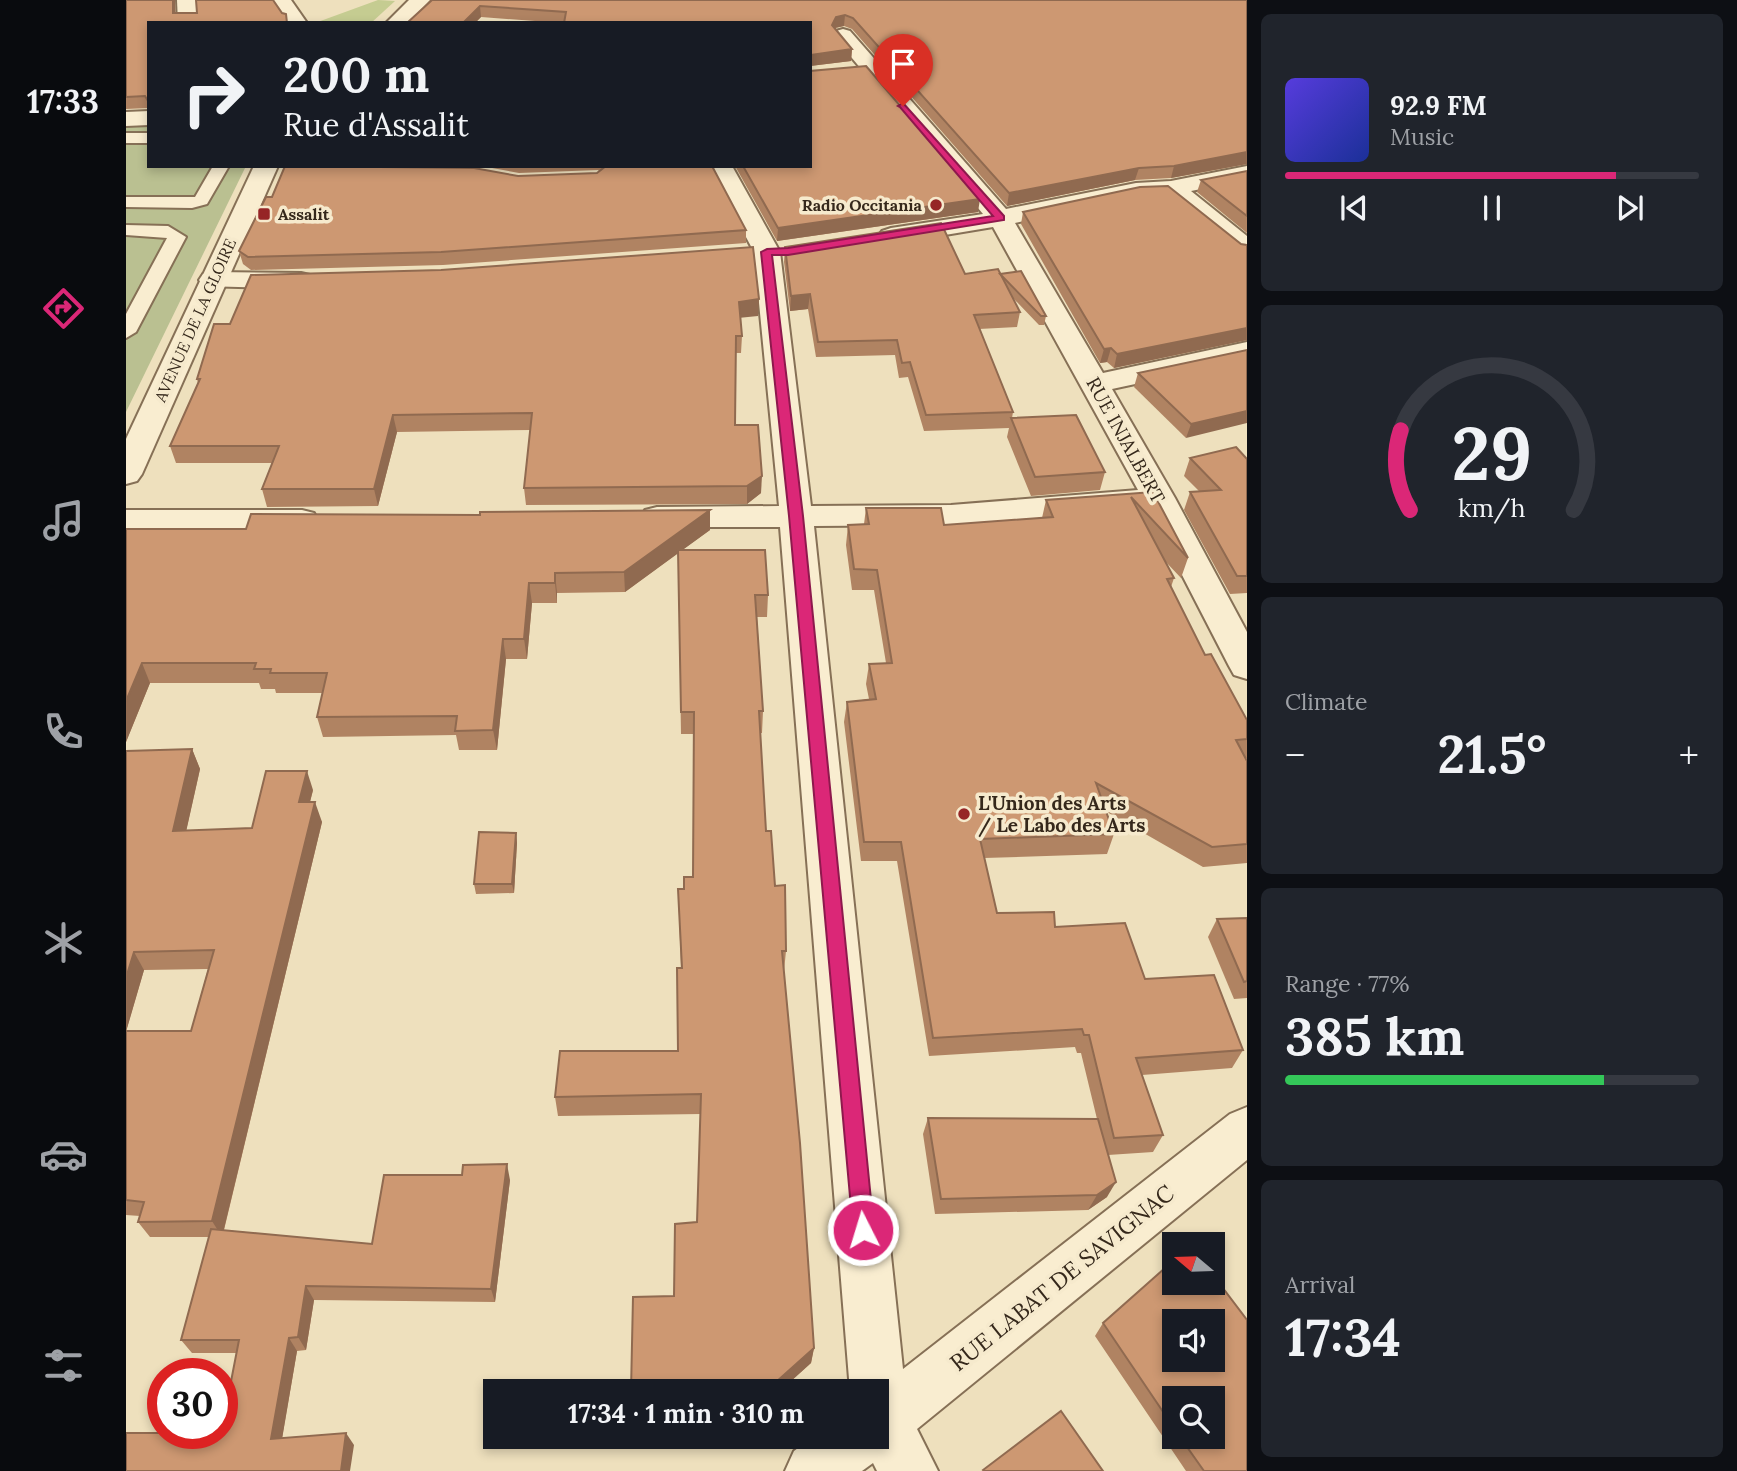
<!DOCTYPE html>
<html lang="en">
<head>
<meta charset="utf-8">
<style>
	body { margin:0; font-family:Lora,serif; background:#20242c; color:#f1f3f6; height:100vh; display:flex; flex-direction:column; font-size:26px; white-space:nowrap }
	* { box-sizing:border-box; margin:0 }
	p { font-size:23px; color:#9ea1a6 }
	.icon { flex:none; width:38px; height:38px; fill:none; stroke:currentColor; stroke-width:2; stroke-linecap:round; stroke-linejoin:round }
	.map { position:relative; flex:1; overflow:hidden }
	.sheet { display:flex; flex-direction:column; gap:14px; padding:14px; background:#0d0f14; width:490px }
	.sheet>* { flex:none }
	.banner { position:absolute; left:21px; top:21px; width:665px; height:147px; border-radius:0px; box-shadow:0 4px 10px #0003; background:#171b24; color:#f1f3f6; overflow:hidden }
	.needle { width:46px; rotate:289deg }
	.fabs { position:absolute; left:1036px; top:1232px; display:grid; gap:14px }
	.fabs a { display:grid; place-items:center; width:63px; height:63px; border-radius:0px; background:#171b24; box-shadow:0 4px 10px #0003; font-size:35px }
	.speed { position:absolute; left:21px; top:1358px; display:flex; gap:14px; font-size:35px; font-weight:700; text-align:center }
	.speed>* { display:grid; place-content:center; width:91px; height:91px; border-radius:50%; background:#171b24; box-shadow:0 4px 10px #0003; line-height:1 }
	.speed .limit { border:10px solid #d22; background:#fff; color:#111 }
	.pin { position:absolute; display:grid; place-items:center; width:60px; height:60px; color:#fff; margin:-72px -30px; border-radius:50% 50% 50% 0; rotate:-45deg; box-shadow:0 0 7px #0007 }
	.pin .icon { rotate:45deg }
	.me { position:absolute; width:77px; margin:-38px; rotate:355deg; stroke-linejoin:round; filter:drop-shadow(0 0 5px #0008) }
	.turn { display:flex; align-items:center; gap:24px; height:147px; padding:0 21px; font-size:32px }
	.turn .icon { width:91px; height:91px; stroke-width:2.5 }
	.turn b { display:block; font-size:49px; line-height:60px }
	.big { font-size:52px; font-weight:800; line-height:1.1 }
	.sheet .tile { flex:1; display:flex; flex-direction:column; justify-content:center; gap:10px; min-width:0; padding:0 24px; border-radius:10px; background:#20242c }
	.sheet .dial { align-items:center; gap:0 }
	.dial svg { height:182px; overflow:visible; fill:none; stroke:#363941; stroke-width:7; stroke-linecap:round; text-anchor:middle }
	.dial text { fill:#f1f3f6; stroke:none }
	.song { display:flex; align-items:center; gap:21px }
	.cover { width:84px; height:84px; border-radius:10px; background:linear-gradient(135deg,hsl(250 70% 55%),hsl(230 70% 35%)) }
	.played { height:7px; border-radius:4px; background:linear-gradient(90deg,#db2777 80%,#363941 80%) }
	.keys { display:flex; justify-content:space-around; direction:ltr }
	.heat { display:flex; justify-content:space-between; align-items:center; font-size:38px; direction:ltr }
	.charge { height:10px; border-radius:5px; background:linear-gradient(90deg,#34c759 77%,#363941 0) }
	.trip { position:absolute; left:357px; top:1379px; width:406px; height:70px; border-radius:0px; background:#171b24; box-shadow:0 4px 10px #0003; font-weight:800; line-height:70px; text-align:center }
	main { display:flex; flex:1; min-height:0 }
	.tabs { display:flex; flex-direction:column; width:126px; justify-content:space-around; align-items:center; background:#090b0e; color:#9ea1a6 }
	.tabs .icon { width:49px; height:49px }
	.tabs .selected { color:#db2777 }
	.tabs b { font-size:32px; color:#f1f3f6 }
	.map>svg:first-child { display:block }
	.green { fill:#c5cc91 }
	.cemetery { fill:#bac091 }
	.lines { fill:none; stroke-linecap:round; stroke-linejoin:round }
	.service-casing { stroke:#867056; stroke-width:4 }
	.minor-casing { stroke:#867056; stroke-width:4 }
	.tertiary-casing { stroke:#867056; stroke-width:4 }
	.service { fill:#f9edd0; fill-rule:evenodd }
	.minor { fill:#f9edd0; fill-rule:evenodd }
	.tertiary { fill:#f9edd0; fill-rule:evenodd }
	.wall { fill:#b08362; fill-rule:evenodd }
	.shaded-wall { fill:#906a50 }
	.building { fill:#cd9872; stroke:#906a50; stroke-width:2; fill-rule:evenodd }
	.route { fill:#db2777; stroke:#8e194d; stroke-width:2 }
	.poi-dot { fill:#962526; stroke:#f6eacd; stroke-width:2.5 }
	.labels { text-anchor:middle; stroke-width:7; stroke-linejoin:round; paint-order:stroke }
	.far-poi-label { font-size:16px; font-weight:bold; fill:#35281b; stroke:#f6eacd; text-anchor:end }
	.far-street-label { font-size:16px; fill:#35281b; stroke:#f6eacd }
	.street-label { font-size:19px; fill:#35281b; stroke:#f6eacd }
	.poi-label { font-size:19px; font-weight:bold; fill:#35281b; stroke:#f6eacd; text-anchor:start }
	.near-street-label { font-size:23px; fill:#35281b; stroke:#f6eacd }
</style>
</head>
<body>
<main>
<nav class="tabs">
<b>17:33</b>
<svg class="icon selected" aria-label="directions" viewBox="0 0 24 24"><path d="M12 3l9 9-9 9-9-9zM9 14v-3h6M13 9l2 2-2 2"/></svg>
<svg class="icon" aria-label="music" viewBox="0 0 24 24"><path d="M9 18V5l10-2v13"/><circle cx="6" cy="18" r="3"/><circle cx="16" cy="16" r="3"/></svg>
<svg class="icon" aria-label="phone" viewBox="0 0 24 24"><path d="M5 4h4l2 5-3 2q2 4 5 5l2-3 5 2v4C11 20 4 13 5 4z"/></svg>
<svg class="icon" aria-label="climate" viewBox="0 0 24 24"><path d="M12 3v18M4 7l16 10M4 17L20 7"/></svg>
<svg class="icon" aria-label="car" viewBox="0 0 24 24"><path d="M5 17H2v-5l4-1 3-4h7l3 4 3 1v5h-3M9 17h6M6 11h13"/><circle cx="7" cy="17" r="2"/><circle cx="17" cy="17" r="2"/></svg>
<svg class="icon" aria-label="filters" viewBox="0 0 24 24"><path d="M4 7h16M4 17h16"/><circle cx="9" cy="7" r="2"/><circle cx="15" cy="17" r="2"/></svg>
</nav>
<div class="map">
<svg width="1121" height="1471" viewBox="0 0 1121 1471">
	<rect width="100%" height="100%" fill="#eee0bd"/>
	<path class="green" d="M252,0L269,1L245,23H189Z"/>
	<path class="cemetery" d="M23,124V166H120L0,412V125Z"/>
	<g class="lines">
		<g class="service-casing">
			<g id="service">
				<rect x="0" y="133" width="23" height="10"/>
				<path d="M87,166H103L81,204L66,208L0,207V197H69Z"/>
				<path d="M0,225L42,226L60,237L10,332L0,338V314L41,238L0,235Z"/>
			</g>
		</g>
		<g class="minor-casing">
			<g id="minor">
				<path d="M51,0H71L72,23H52Z"/>
				<path d="M145,0H165L181,23H161Z"/>
				<path d="M717,29L724,31L880,209L1010,183L1045,181L1121,166V180L1065,191L1121,236V257L1112,255L1039,196L1010,197L889,223L977,373L1121,342V360L986,389L1049,498L1121,632V679L1108,675L1103,666L1022,509L825,525L688,526L777,1369L1104,1114L1121,1107V1160L791,1429L812,1471H751L747,1463L736,1471H659L668,1451L687,1437H751V1391H724L654,527H531L519,524L515,517L519,510L531,507L653,506L628,252L582,166H606L654,252L685,506L825,505L1012,490L867,227L765,244L756,241L752,236L756,231L765,228L857,214L710,39L707,35L710,31Z"/>
				<path d="M23,111V125L0,126V112Z"/>
				<path d="M86,272L175,273L184,275L188,281L184,287L175,289L77,286L73,280L77,274Z"/>
				<path d="M0,510H176L188,513L192,520L188,527L176,530L0,532Z"/>
			</g>
		</g>
		<g class="tertiary-casing">
			<g id="tertiary">
				<path d="M283,0H304L282,23H260Z"/>
				<path d="M128,166H152L16,474L11,481L0,484V439Z"/>
			</g>
		</g>
		<use href="#service" class="service"/>
		<use href="#minor" class="minor"/>
		<use href="#tertiary" class="tertiary"/>
	</g>
	<g class="wall">
		<path d="M0,0L50,13H71L147,0L23,23V108L0,109Z"/>
		<path d="M306,0H1121V164L1045,178L1009,180L881,206L726,29L718,26L709,28L726,49L725,61L684,66V23H436L355,17L349,23H281Z"/>
		<path d="M355,166H586L620,230V243L317,265L125,270L117,264L113,251L392,176L471,173L473,171L472,170L393,173Z"/>
		<path d="M609,166H684L852,212L651,241Z"/>
		<path d="M1121,171V233L1071,192L1075,180Z"/>
		<path d="M897,212L1121,245V340L988,368L981,362L974,363L895,224Z"/>
		<path d="M659,247L839,274H874L920,316L918,325H913L887,298L894,312L891,327L853,329L887,412L886,418L979,472L974,490L905,496L881,437L883,428L798,431L782,377L773,378L769,355L690,357L682,309L664,311L658,262Z"/>
		<path d="M632,316L614,318L616,336L615,353H610L609,425L635,493L621,504L400,505L398,488L404,430L271,432L252,506L141,507L136,489L146,463H50L44,446L72,383L71,379Z"/>
		<path d="M1121,350L1060,438L1008,387L1012,373Z"/>
		<path d="M1064,458L1121,459V593L1104,594L1058,510L1064,492L1073,491L1058,476Z"/>
		<path d="M1027,492L1062,558L1055,578L1038,560L1048,578L1045,587L1079,655L1121,720V758H1120L1121,761V863L1077,867L981,812L988,834L981,854L858,858L871,913L929,927L1019,979L1117,1050L1106,1068L1016,1075L1037,1135L1027,1152L982,1155L981,1197L962,1210L809,1214L797,1134L802,1118L971,1119L955,1053H951L949,1047L803,1056L771,861H735L718,722L721,702L743,699L740,684L743,664L760,663L748,590H726L720,545L722,525L738,524L740,508L818,525L916,518L920,500Z"/>
		<path d="M0,529L584,530L556,550L642,595L641,617H631L637,711L636,733H634L640,831L660,951L658,971L688,1348L685,1363L654,1391H505L548,1296L571,1222L575,1114L432,1116L429,1097L552,1051L555,968L552,889H558L567,877L568,734H555L552,553L499,592L431,593V603H406L401,659H380L371,750H333L330,735L197,737L191,717L197,693H150L149,689H135L133,683H24L0,742Z"/>
		<path d="M66,749L74,769L60,831L126,828L187,790L184,802L196,822L98,1230L246,1244L384,1180L369,1302L188,1300L180,1350L171,1351L156,1438L228,1445L96,1433L111,1353H66L55,1340L83,1237H24L12,1222L14,1216L0,1215V751ZM82,969L65,1031H0L18,970Z"/>
		<path d="M390,833L391,843L388,893L350,894L348,884Z"/>
		<path d="M1121,918V998L1108,999L1082,937L1091,919Z"/>
		<path d="M977,1323L1121,1471H1060L969,1336ZM1048,1398L1087,1437H1048Z"/>
	</g>
	<g class="shaded-wall">
		<path d="M47,0H49L50,23L47,13Z"/>
		<path d="M354,6L355,17L349,23H337Z"/>
		<path d="M719,15L718,26L709,28L706,25L710,17Z"/>
		<path d="M726,49L725,61L684,66V55Z"/>
		<path d="M1121,152V164L1045,178L1048,166Z"/>
		<path d="M1013,168L1009,180L881,206L883,193Z"/>
		<path d="M854,199L852,212L651,241L652,228Z"/>
		<path d="M684,294L682,309L664,311L665,296Z"/>
		<path d="M633,299L632,316L612,318L613,302Z"/>
		<path d="M1121,328V340L988,368L991,354Z"/>
		<path d="M985,348L981,362L974,363L978,349Z"/>
		<path d="M1121,411V423L1060,438L1065,424Z"/>
		<path d="M267,415L271,432L252,506L248,489Z"/>
		<path d="M636,476L635,493L621,504V486Z"/>
		<path d="M584,510V530L499,592L498,572Z"/>
		<path d="M429,573L431,593V603L429,583Z"/>
		<path d="M403,583L406,603L401,659L398,639Z"/>
		<path d="M377,639L380,659L371,750L367,730Z"/>
		<path d="M16,663L24,683L0,742V701Z"/>
		<path d="M66,749L74,769L56,850L47,831Z"/>
		<path d="M181,771L187,790L179,821L173,802Z"/>
		<path d="M189,802L196,822L96,1237L86,1221Z"/>
		<path d="M390,833L391,843L388,893L386,884Z"/>
		<path d="M8,952L18,970L0,1032V978Z"/>
		<path d="M381,1164L384,1180L369,1302L365,1289Z"/>
		<path d="M990,1182L981,1197L962,1210L971,1195Z"/>
		<path d="M180,1286L188,1300L180,1350L172,1337Z"/>
		<path d="M163,1338L171,1351L154,1451L145,1439Z"/>
		<path d="M688,1348L685,1363L654,1391H640Z"/>
		<path d="M220,1433L228,1445L224,1471H215Z"/>
	</g>
	<g class="building">
		<path d="M0,0H47V13H71L70,0H147L156,13L160,14L161,23H23L22,101L19,96L0,97Z"/>
		<path d="M306,0H1121V152L1048,166L1013,168L883,193L727,18L719,15L710,17L706,25L726,49L684,55V57V23H438L440,12L354,6L337,23H281Z"/>
		<path d="M740,66L854,199L652,228L617,166H684V71Z"/>
		<path d="M159,166L348,168L392,176L471,173L480,166H586L620,230L315,252L122,257L113,251L140,197H146Z"/>
		<path d="M1121,171V216L1075,180Z"/>
		<path d="M1042,186L1115,244L1121,245V328L991,354L985,348L978,349L897,212L1014,187Z"/>
		<path d="M815,223L839,274L872,269L894,312L848,315L887,412L800,415L784,362L776,363L771,340L692,342L684,294L665,296L659,247Z"/>
		<path d="M627,247L633,299L613,302L616,336H610L609,425H632L636,476L621,486L398,488L406,413L267,415L248,489H136L153,446H44L74,379H71L88,324H104L125,275L315,270Z"/>
		<path d="M895,271L920,316H915L874,274Z"/>
		<path d="M1121,350V411L1065,424L1012,373Z"/>
		<path d="M950,415L979,472L909,477L885,418Z"/>
		<path d="M1110,447L1121,459V576H1111L1064,492L1095,490L1064,458Z"/>
		<path d="M1027,492L1062,558L1005,497L1048,578L1041,579L1079,655L1085,654L1121,720V739L1110,740L1121,761V844L1086,847L970,783L988,834L854,839L871,913L928,912L929,927L999,923L1019,979L1088,975L1117,1050L1010,1058L1037,1135L988,1138L963,1035H958L956,1029L807,1038L775,842H738L721,702L750,699L743,664L766,663L751,570L728,569L722,525L743,524L740,508H815L818,525L927,517L920,500Z"/>
		<path d="M584,510L498,572L429,573V583H403L398,639H377L367,730L329,731L331,716L191,717L201,673H144L145,669H128L130,663H16L0,701V529H120L125,514L354,515V512Z"/>
		<path d="M552,550H639L642,595H629L637,711H633L640,831H645L649,886L659,885L660,951H656L674,1143L688,1348L640,1391H505L507,1297L548,1296L549,1224L571,1222L575,1094L429,1097L434,1051H552L551,968H556L552,889H558V877H567L568,712H555Z"/>
		<path d="M66,749L47,831L126,828L140,771H181L173,802H189L86,1221L12,1222L18,1202L0,1200V1031H65L88,950L8,952L0,978V751Z"/>
		<path d="M353,832L390,833L386,884H348Z"/>
		<path d="M1121,918V981L1118,982L1091,919Z"/>
		<path d="M802,1118L972,1119L990,1182L971,1195L815,1199Z"/>
		<path d="M381,1164L365,1289L180,1286L172,1337L163,1338L145,1439L220,1433L215,1471H0V1433H96V1428L113,1340H55L85,1229L246,1244L258,1175H336L337,1165Z"/>
		<path d="M1048,1260V1283H1087V1275L1121,1320V1471H1078L1054,1437H1087V1398H1048V1428L977,1323ZM1048,1321H1087V1360H1048Z"/>
		<path d="M935,1411L977,1471H858L857,1470Z"/>
	</g>
	<path class="route" d="M777,103L878,216V220L662,255H646L677,516L748,1230L745,1237L737,1240L730,1237L727,1230L663,516L635,252L641,249L662,248L867,216L774,107L772,106Z"/>
	<g class="poi-dot">
		<circle cx="810" cy="205" r="7"/>
		<rect x="131" y="207" width="14" height="14" rx="3.5"/>
		<circle cx="838" cy="814" r="7"/>
	</g>
	<g class="labels">
		<g class="far-poi-label">
			<text x="796" y="211">Radio Occitania</text>
			<text x="152" y="220" text-anchor="start">Assalit</text>
		</g>
		<g class="far-street-label">
			<text transform="translate(69 320) rotate(-66)" y="6">AVENUE DE LA GLOIRE</text>
		</g>
		<g class="street-label">
			<text transform="translate(1000 440) rotate(61)" y="7">RUE INJALBERT</text>
		</g>
		<g class="poi-label">
			<text x="852" y="810">L'Union des Arts<tspan x="852" dy="22">/ Le Labo des Arts</tspan></text>
		</g>
		<g class="near-street-label">
			<text transform="translate(936 1278) rotate(-39)" y="8">RUE LABAT DE SAVIGNAC</text>
		</g>
	</g>
</svg>
<div class="fabs">
<a><svg class="needle" viewBox="-14 -14 28 28"><path d="M0-13l5 13h-10z" fill="#e53935"/><path d="M0 13l5-13h-10z" fill="#9ea1a6"/></svg></a>
<a><svg class="icon" aria-label="sound" viewBox="0 0 24 24"><path d="M4 9h4l5-4v14l-5-4H4zM17 9q2 3 0 6"/></svg></a>
<a><svg class="icon" aria-label="search" viewBox="0 0 24 24"><circle cx="10" cy="10" r="6"/><path d="M15 15l6 6"/></svg></a>
</div>
<div class="speed"><div class="limit">30</div></div>
<div class="pin" style="left:777px;top:106px;background:#d93025"><svg class="icon" aria-label="arrive" viewBox="0 0 24 24"><path d="M6 21V4h12l-3 4 3 4H6"/></svg></div>
<svg class="me" style="left:737px;top:1230px" viewBox="-20 -20 40 40"><circle r="17" fill="#db2777" stroke="#fff" stroke-width="3"/><path d="M0-11L8 9 0 5-8 9z" fill="#fff"/></svg>
<div class="trip">17:34 · 1 min · 310 m</div>
<div class="banner">
<div class="turn"><svg class="icon" aria-label="right" viewBox="0 0 24 24"><path d="M7 20v-9h11M14 6l5 5-5 5"/></svg><div><b>200 m</b>Rue d'Assalit</div></div>
</div>
</div>
<section class="sheet">
<div class="tile">
<div class="song"><i class="cover"></i><div><b>92.9 FM</b><p>Music</p></div></div>
<div class="played"></div>
<div class="keys"><svg class="icon" aria-label="previous" viewBox="0 0 24 24"><path d="M18 5L8 12l10 7zM5 5v14"/></svg><svg class="icon" aria-label="pause" viewBox="0 0 24 24"><path d="M8 5v14M16 5v14"/></svg><svg class="icon" aria-label="next" viewBox="0 0 24 24"><path d="M6 5l10 7-10 7zM19 5v14"/></svg></div>
</div>
<div class="tile dial"><svg viewBox="0 0 100 80">
<path d="M14 69A42 42 0 1 1 86 69"/>
<path d="M14 69A42 42 0 0 1 10 34" stroke="#db2777"/>
<text x="50" y="56" font-size="32" font-weight="700">29</text>
<text x="50" y="72" font-size="11">km/h</text>
</svg></div>
<div class="tile"><p>Climate</p>
<div class="heat"><a>−</a><b class="big">21.5°</b><a>+</a></div>
</div>
<div class="tile"><p>Range · 77%</p><b class="big">385 km</b><div class="charge"></div></div>
<div class="tile"><p>Arrival</p><b class="big">17:34</b></div>
</section>
</main>
</body>
</html>
